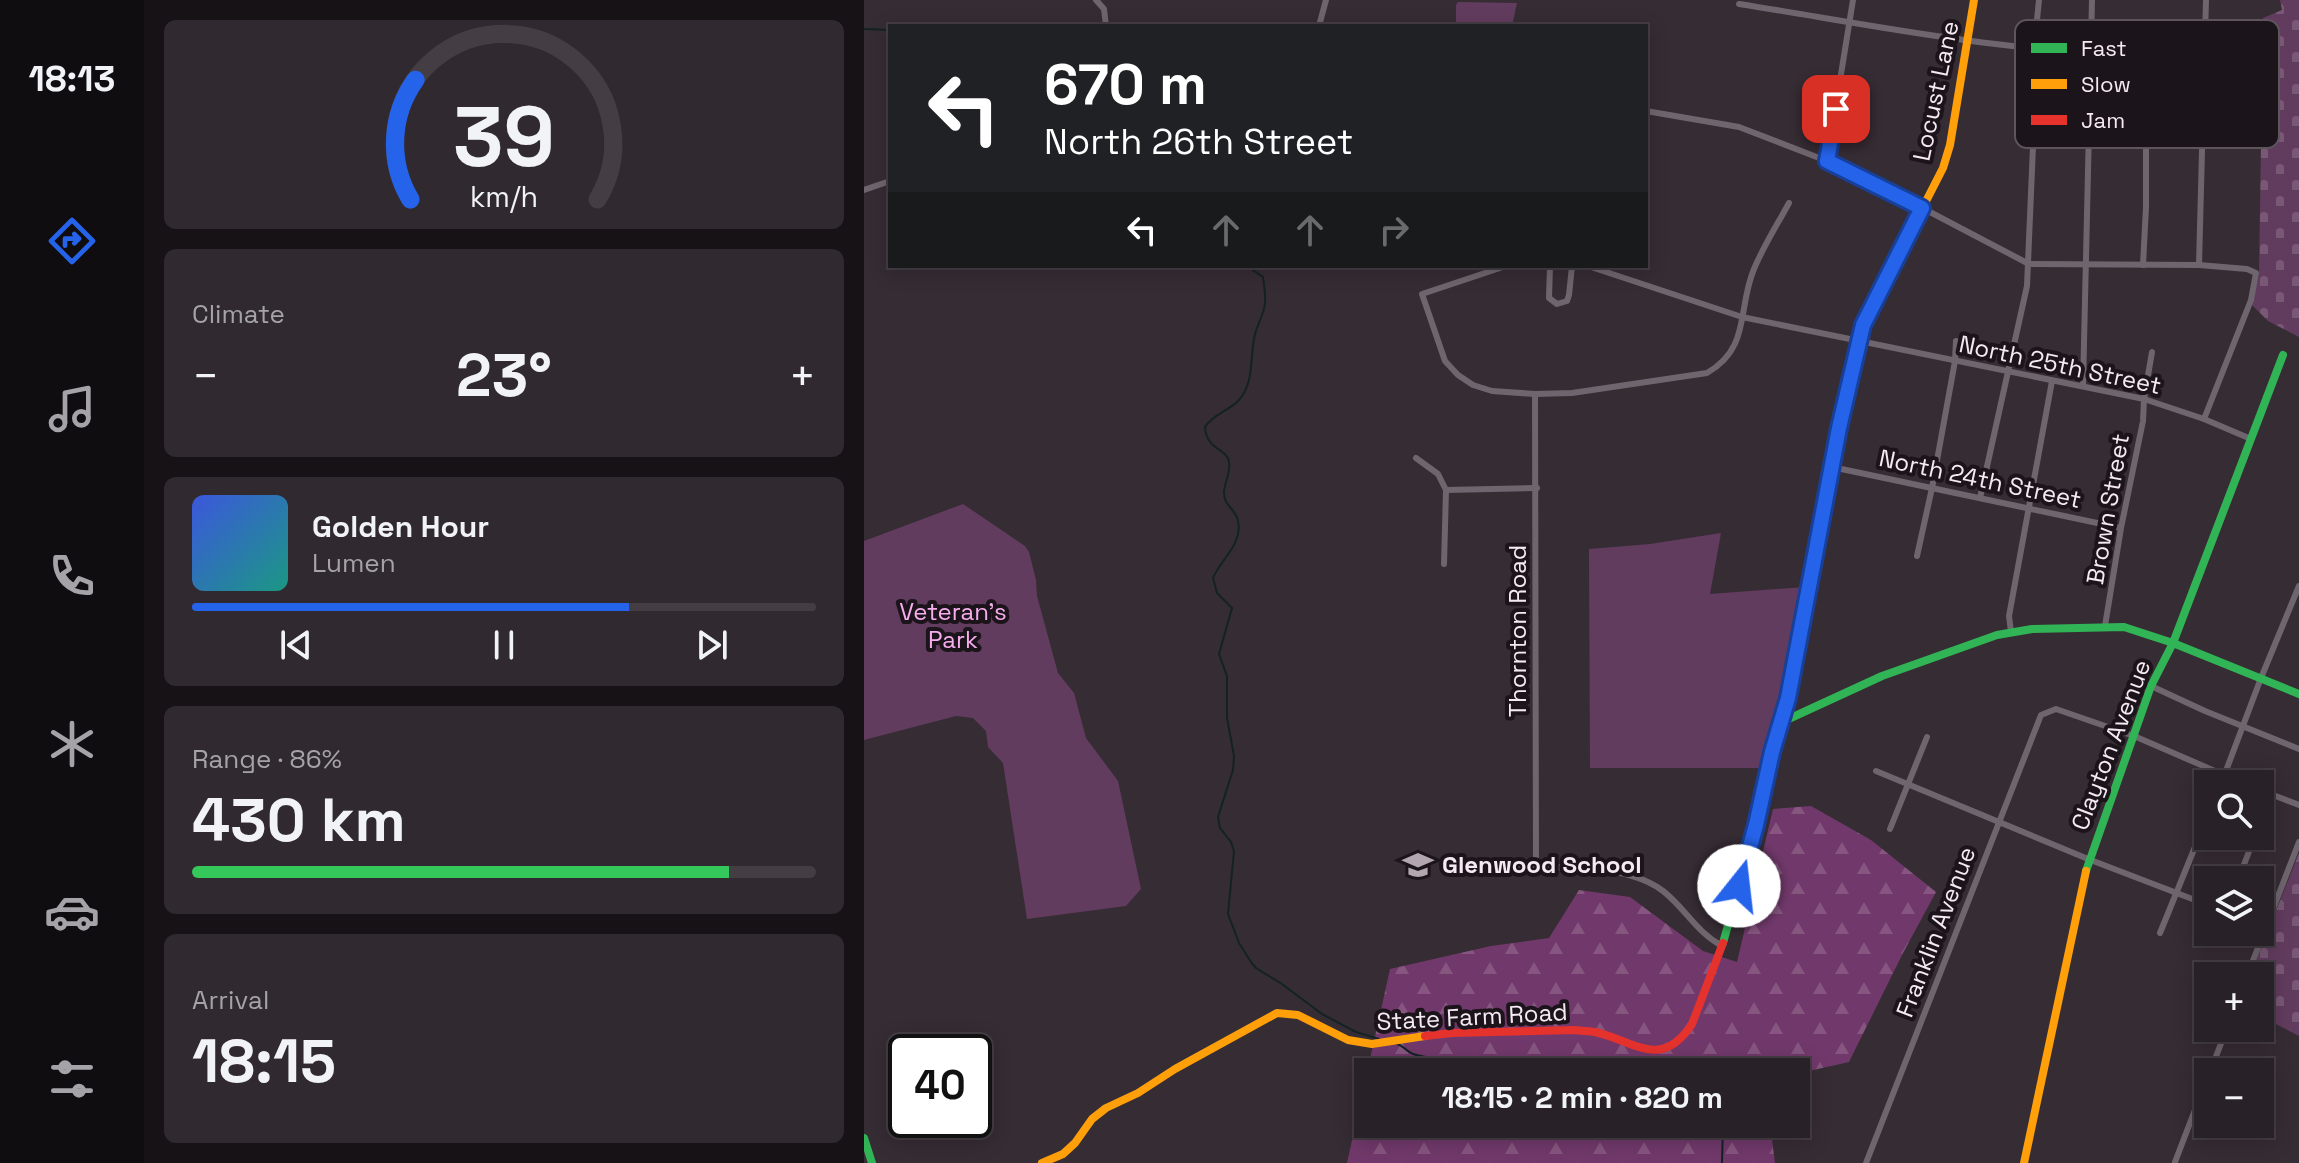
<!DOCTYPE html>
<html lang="en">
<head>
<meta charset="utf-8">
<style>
	body { margin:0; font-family:"Space Grotesk",sans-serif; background:#30292f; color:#f1f3f6; height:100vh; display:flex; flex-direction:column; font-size:30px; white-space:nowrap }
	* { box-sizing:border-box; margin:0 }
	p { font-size:26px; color:#a5a3a7 }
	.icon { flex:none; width:44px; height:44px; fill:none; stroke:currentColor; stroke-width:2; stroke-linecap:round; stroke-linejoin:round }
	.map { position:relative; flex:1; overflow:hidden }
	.details { display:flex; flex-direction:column; gap:20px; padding:20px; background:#161215; width:720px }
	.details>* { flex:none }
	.top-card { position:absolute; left:24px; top:24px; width:760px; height:244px; border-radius:0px; box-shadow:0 4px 20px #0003,0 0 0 2px #443e44; background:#202124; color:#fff; overflow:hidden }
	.controls { position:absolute; left:1330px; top:770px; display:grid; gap:16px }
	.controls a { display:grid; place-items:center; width:80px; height:80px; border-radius:0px; background:#282127; box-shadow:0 4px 20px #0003,0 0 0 2px #443e44; font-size:40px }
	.speed { position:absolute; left:24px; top:1034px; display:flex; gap:16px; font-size:40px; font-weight:700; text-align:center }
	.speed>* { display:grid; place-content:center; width:104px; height:104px; border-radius:50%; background:#282127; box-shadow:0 4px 20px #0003,0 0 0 2px #443e44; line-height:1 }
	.speed .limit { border:4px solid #111; border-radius:12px; background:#fff; color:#111 }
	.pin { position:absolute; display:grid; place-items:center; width:68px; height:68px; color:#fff; margin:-34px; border-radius:16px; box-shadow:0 4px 12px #0006 }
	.me { position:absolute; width:88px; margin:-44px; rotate:16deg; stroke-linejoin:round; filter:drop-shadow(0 0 6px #0008) }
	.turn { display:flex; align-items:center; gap:28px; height:168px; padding:0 24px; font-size:36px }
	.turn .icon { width:104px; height:104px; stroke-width:2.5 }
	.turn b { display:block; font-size:56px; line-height:68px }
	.lanes { display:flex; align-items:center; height:76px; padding:0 24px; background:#0003; justify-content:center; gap:40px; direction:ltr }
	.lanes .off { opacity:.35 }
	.big { font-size:60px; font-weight:700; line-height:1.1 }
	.details .tile { flex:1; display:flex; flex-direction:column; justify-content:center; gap:12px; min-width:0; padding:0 28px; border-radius:12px; background:#30292f }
	.details .dial { align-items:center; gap:0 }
	.dial svg { height:208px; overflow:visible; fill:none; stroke:#443e44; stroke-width:7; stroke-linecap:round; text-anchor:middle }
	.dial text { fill:#f1f3f6; stroke:none }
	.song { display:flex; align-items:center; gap:24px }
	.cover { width:96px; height:96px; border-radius:12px; background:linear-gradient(135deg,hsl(230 70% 55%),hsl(170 70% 35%)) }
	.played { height:8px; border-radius:4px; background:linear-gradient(90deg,#2563eb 70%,#443e44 70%) }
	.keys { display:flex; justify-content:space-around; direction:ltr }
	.heat { display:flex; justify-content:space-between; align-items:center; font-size:44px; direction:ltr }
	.charge { height:12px; border-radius:6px; background:linear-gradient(90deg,#34c759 86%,#443e44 0) }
	.trip { position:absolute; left:490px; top:1058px; width:456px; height:80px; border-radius:0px; background:#282127; box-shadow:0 4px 20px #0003,0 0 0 2px #443e44; font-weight:700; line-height:80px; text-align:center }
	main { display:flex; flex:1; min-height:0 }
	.tabs { display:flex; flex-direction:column; width:144px; justify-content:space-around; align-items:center; background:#100d10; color:#a5a3a7 }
	.tabs .icon { width:56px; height:56px }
	.tabs .on { color:#2563eb }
	.tabs b { font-size:36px; color:#f1f3f6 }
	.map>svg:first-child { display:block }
	.forest { fill:url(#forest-firs) }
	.cemetery { fill:url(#cemetery-stones) }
	.park { fill:#623c5e }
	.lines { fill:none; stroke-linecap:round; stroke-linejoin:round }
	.stream { stroke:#132225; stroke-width:2 }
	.street { stroke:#6f656e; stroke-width:6 }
	.fast { stroke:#30b455; stroke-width:8 }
	.slow { stroke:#ff9f0a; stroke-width:8 }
	.jam { stroke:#e5322d; stroke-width:8 }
	.route-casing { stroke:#184099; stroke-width:20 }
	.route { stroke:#2563eb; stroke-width:14 }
	.labels { text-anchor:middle; stroke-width:8; stroke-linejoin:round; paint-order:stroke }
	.street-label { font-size:24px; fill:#f5e9f3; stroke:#1c141b }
	.park-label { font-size:24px; fill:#f6aded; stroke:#1c141b }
	.poi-label { font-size:24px; font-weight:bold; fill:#f5e9f3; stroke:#1c141b; text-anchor:start }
	.key { fill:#1c141b; stroke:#5d545c; stroke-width:2 }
	.key-label { font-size:22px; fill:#f5e9f3 }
</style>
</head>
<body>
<main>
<nav class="tabs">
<b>18:13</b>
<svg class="icon on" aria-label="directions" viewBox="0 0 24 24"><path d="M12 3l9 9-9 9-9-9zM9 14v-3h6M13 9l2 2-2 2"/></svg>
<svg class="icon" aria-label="music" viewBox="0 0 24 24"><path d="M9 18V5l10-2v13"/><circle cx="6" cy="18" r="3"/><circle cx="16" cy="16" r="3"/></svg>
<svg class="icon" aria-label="phone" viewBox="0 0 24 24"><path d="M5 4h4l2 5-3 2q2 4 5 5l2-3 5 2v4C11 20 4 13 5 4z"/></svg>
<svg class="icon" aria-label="climate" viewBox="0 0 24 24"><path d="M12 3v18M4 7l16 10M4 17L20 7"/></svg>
<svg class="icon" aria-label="car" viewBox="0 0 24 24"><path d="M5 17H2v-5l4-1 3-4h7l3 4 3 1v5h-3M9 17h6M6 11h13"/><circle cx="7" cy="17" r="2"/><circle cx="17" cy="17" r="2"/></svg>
<svg class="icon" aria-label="filters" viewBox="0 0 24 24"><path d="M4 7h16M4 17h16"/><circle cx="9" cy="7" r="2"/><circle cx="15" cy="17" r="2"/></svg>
</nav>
<section class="details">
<div class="tile dial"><svg viewBox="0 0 100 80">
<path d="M14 69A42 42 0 1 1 86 69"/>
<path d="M14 69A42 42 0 0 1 16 23" stroke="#2563eb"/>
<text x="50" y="56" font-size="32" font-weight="700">39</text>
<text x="50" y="72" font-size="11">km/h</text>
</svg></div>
<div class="tile"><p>Climate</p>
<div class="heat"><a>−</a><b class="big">23°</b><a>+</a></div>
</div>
<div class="tile">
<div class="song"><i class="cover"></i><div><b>Golden Hour</b><p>Lumen</p></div></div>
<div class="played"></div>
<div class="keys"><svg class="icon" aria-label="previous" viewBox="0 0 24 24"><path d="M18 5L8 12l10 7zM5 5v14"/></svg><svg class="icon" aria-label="pause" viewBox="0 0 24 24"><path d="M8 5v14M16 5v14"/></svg><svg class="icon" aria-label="next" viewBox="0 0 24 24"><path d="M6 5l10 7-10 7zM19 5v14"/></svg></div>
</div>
<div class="tile"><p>Range · 86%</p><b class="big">430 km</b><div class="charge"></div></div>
<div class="tile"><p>Arrival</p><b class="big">18:15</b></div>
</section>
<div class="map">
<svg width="1435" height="1163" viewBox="0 0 1435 1163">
	<defs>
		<pattern id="forest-firs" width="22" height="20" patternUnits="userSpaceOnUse" patternTransform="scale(2)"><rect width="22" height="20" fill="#71396b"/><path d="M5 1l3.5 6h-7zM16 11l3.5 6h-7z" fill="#865681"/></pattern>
		<pattern id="cemetery-stones" width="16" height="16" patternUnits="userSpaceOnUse" patternTransform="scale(2)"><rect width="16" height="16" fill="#623c5e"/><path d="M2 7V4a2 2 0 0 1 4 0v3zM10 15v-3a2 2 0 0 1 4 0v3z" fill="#795876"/></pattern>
	</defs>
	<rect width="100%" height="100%" fill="#362c34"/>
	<path class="forest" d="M947,806L1007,840L1072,892L1039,953L985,1062L936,1073L932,1078V1072H504V1124H906L911,1163H483L526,969L627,946L685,938L715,890L766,897L839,951L873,962L909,809Z"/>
	<g class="cemetery">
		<path d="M1416,0H1435V337L1404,321L1388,305L1395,274L1399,18L1418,10Z"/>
		<path d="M1435,853V1036L1396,1016V976H1386Z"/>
	</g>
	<g class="park">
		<path d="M594,2H596L653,3L648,26H592V5Z"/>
		<path d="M99,504L161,546L165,552L172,580L173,596L194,673L210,693L222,738L254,781L277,889L262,906L163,919L139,763L124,747L122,731L109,718L92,716L0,740V541Z"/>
		<path d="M857,533L846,594L941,587L915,709L900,768H726L725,549L786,544Z"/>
	</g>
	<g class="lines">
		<g class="stream">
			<path d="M0,29L26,30"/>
			<path d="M383,266L399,277C400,286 402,294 401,303C400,315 392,326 390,339C386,359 390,383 375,400C365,411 349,414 341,427C342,450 363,448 365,462C367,473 360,483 360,493C360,506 372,509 374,521C379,544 357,559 349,578L353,593L368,608L355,654L363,676V718L370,756L369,770L354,817L356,828L367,842L370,851L364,914L375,943L387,962L392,968L418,984L458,1014L492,1032L515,1039"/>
			<path d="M533,1044C540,1046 543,1052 549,1054C567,1061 593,1056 613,1062L617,1063L623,1072"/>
			<path d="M718,1072L738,1061L747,1065L750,1072"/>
			<path d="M779,1072H793"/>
			<path d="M858,1163L859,1124"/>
		</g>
		<g class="street">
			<path d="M232,0L240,9L242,26"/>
			<path d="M875,4C1009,25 1143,54 1280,53"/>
			<path d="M455,26L462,0"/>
			<path d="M782,111L875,127L963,161L1005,180L1165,264L1335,265L1383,269L1392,273L1387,300L1340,419"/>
			<path d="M1226,112L1271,113L1282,118V207L1279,265"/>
			<path d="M963,161L989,0"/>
			<path d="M0,190L26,181"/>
			<path d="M1335,265L1342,0"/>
			<path d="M642,266L558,294L581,361L594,375L609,385L628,391L671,394L708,393L843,373C887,348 873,309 890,269C899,247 913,225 925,203"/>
			<path d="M686,266L685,298L693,304L703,301L705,295L708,266"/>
			<path d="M724,266L878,317L1280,399L1340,419L1387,439"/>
			<path d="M1219,386L1228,0"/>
			<path d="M671,394L672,868"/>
			<path d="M552,458L574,474L582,490L580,564"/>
			<path d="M968,467L1257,528"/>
			<path d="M582,490L673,488"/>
			<path d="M1116,498L1163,286L1170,123V49L1175,0"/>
			<path d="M1053,556L1068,488L1091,361L1092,341"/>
			<path d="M1241,626L1257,528L1279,421L1280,399L1288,352"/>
			<path d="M1147,632L1145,616L1188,381"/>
			<path d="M1287,686L1341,711L1435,749"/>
			<path d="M1012,771L1224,859L1344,905"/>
			<path d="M1357,784L1397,678L1435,586"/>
			<path d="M1396,790L1435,805"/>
			<path d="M1396,823L1408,794"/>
			<path d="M1026,829L1063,737"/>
			<path d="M616,869C668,868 757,859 799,891C821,908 832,932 858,946"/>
			<path d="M1374,880L1391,836"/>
			<path d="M1296,933L1344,815"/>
			<path d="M1383,976L1435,842"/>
			<path d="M1346,1072L1363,1028"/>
			<path d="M1311,1162L1344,1076"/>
			<path d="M1002,1163L1177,715L1192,709L1270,736L1381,784"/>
		</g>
		<g class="fast">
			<path d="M918,722L1018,676L1133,635L1168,629L1260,627L1309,643L1435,694"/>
			<path d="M1222,871L1287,686L1309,643L1419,355"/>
			<path d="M859,943L892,825L908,752L924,698L975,428L999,325L1036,252"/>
			<path d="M0,1138L8,1163"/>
		</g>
		<g class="slow">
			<path d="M1036,252L1079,168L1086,145L1110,0"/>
			<path d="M178,1163L199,1154L211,1143L228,1119L242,1108L274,1093L311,1069L413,1013L434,1015L484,1040L508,1044L561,1036"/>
			<path d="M1160,1163L1222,871"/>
		</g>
		<path class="jam" d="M561,1036L588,1033L711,1030C717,1031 724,1031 731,1032C771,1041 797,1071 828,1024L859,943"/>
	</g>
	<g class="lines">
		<g class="route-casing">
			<path id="route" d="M875,886L892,825L908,752L924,698L975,428L999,325L1058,208L963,161L972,109"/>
		</g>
		<use href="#route" class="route"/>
	</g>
	<defs>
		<g id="school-bare" transform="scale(2.4)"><path d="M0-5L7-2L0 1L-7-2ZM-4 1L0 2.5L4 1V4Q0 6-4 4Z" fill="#b2a7b0" stroke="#1c141b" stroke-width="2.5" paint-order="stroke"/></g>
	</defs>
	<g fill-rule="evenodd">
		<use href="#school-bare" x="554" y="865"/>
	</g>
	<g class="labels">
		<g class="street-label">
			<text transform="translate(1072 91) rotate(-78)" y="8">Locust Lane</text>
			<text transform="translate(1196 365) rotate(12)" y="8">North 25th Street</text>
			<text transform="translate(1116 479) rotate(12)" y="8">North 24th Street</text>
			<text transform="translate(1244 509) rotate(-80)" y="8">Brown Street</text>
			<text transform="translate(654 631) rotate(-90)" y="8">Thornton Road</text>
			<text transform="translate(1247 745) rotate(-69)" y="8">Clayton Avenue</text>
			<text transform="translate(1072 932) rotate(-69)" y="8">Franklin Avenue</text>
			<text transform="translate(608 1017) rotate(-3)" y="8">State Farm Road</text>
		</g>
		<g class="park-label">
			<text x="89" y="620">Veteran's<tspan x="89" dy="28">Park</tspan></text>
		</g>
		<g class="poi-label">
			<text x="578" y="873">Glenwood School</text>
		</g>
	</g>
	<rect x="1151" y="20" width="264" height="128" rx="12" class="key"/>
	<rect x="1167" y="43" width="36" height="10" fill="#30b455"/>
	<rect x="1167" y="79" width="36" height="10" fill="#ff9f0a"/>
	<rect x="1167" y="115" width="36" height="10" fill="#e5322d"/>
	<g class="key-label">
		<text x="1217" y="56">Fast</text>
		<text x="1217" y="92">Slow</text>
		<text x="1217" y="128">Jam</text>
	</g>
</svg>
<div class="controls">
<a><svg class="icon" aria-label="search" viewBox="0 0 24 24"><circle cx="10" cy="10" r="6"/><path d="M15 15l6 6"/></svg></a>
<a><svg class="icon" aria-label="layers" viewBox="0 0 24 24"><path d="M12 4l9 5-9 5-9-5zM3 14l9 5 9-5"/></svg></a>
<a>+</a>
<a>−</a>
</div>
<div class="speed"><div class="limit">40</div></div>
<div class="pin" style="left:972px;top:109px;background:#d93025"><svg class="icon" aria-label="arrive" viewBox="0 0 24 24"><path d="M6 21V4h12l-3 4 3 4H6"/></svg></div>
<svg class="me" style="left:875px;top:886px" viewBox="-20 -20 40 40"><circle r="19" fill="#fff"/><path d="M0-13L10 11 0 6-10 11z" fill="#2563eb"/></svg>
<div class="trip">18:15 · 2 min · 820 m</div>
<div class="top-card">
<div class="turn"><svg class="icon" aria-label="left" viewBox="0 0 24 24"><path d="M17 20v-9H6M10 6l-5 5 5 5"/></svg><div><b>670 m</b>North 26th Street</div></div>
<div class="lanes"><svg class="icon" aria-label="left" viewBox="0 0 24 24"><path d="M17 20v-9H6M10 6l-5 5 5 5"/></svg><svg class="icon off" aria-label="ahead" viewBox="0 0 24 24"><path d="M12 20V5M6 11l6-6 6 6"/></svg><svg class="icon off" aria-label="ahead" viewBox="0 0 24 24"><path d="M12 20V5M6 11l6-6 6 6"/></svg><svg class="icon off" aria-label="right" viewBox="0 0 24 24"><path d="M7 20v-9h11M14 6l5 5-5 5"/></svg></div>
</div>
</div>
</main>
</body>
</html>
